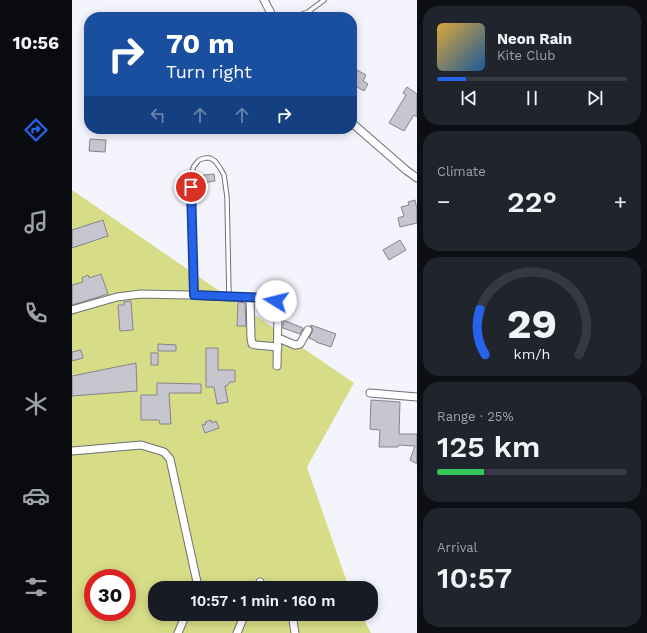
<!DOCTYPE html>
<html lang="en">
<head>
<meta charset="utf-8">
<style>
	body { margin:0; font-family:"Work Sans",sans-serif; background:#20242c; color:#f1f3f6; height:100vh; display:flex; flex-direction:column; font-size:15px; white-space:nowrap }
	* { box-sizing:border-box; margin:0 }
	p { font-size:13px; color:#9ea1a6 }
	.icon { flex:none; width:22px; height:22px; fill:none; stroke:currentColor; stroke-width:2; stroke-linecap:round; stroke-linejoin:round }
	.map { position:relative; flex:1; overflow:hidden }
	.drawer { display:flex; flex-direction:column; gap:6px; padding:6px; background:#0d0f14; width:230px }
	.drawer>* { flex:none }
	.hud { position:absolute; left:12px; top:12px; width:273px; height:122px; border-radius:16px; box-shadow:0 2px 10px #0003; background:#1a4fa0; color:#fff; overflow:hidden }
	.speed { position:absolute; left:12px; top:569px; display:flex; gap:8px; font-size:20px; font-weight:700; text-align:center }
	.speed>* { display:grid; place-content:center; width:52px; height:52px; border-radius:50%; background:#171b24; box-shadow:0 2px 10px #0003; line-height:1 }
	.speed .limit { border:6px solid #d22; background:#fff; color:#111 }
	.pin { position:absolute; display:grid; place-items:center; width:34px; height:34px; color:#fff; margin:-17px; border:2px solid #fff; border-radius:50%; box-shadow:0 1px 4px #0007 }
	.me { position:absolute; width:44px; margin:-22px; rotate:279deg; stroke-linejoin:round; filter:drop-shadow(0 0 3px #0008) }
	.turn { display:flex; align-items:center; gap:14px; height:84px; padding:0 16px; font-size:18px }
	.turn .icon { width:52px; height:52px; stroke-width:2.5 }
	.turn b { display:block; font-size:28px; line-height:34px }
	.lanes { display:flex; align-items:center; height:38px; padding:0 16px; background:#0003; justify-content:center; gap:20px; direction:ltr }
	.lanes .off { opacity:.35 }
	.big { font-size:30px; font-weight:600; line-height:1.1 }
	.drawer .widget { flex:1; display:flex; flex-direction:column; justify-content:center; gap:6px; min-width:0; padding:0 14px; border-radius:16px; background:#20242c }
	.drawer .dial { align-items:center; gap:0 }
	.dial svg { height:104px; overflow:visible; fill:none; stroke:#363941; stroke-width:7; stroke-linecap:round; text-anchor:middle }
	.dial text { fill:#f1f3f6; stroke:none }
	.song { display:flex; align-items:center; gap:12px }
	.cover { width:48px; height:48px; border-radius:6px; background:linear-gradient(135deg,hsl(40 70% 55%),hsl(210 70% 35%)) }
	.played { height:4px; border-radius:2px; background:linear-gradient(90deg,#2563eb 15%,#363941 15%) }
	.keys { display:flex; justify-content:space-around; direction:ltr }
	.heat { display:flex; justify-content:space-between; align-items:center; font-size:22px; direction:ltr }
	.charge { height:6px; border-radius:3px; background:linear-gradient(90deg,#34c759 25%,#363941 0) }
	.trip { position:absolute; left:76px; top:581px; width:230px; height:40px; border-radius:16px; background:#171b24; box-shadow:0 2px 10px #0003; font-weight:600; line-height:40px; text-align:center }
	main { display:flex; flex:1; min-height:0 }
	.dock { display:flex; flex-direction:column; width:72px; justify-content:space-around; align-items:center; background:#090b0e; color:#9ea1a6 }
	.dock .icon { width:28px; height:28px }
	.dock .selected { color:#2563eb }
	.dock b { font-size:18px; color:#f1f3f6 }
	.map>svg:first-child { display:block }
	.green { fill:#d7dd87; fill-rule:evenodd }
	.building { fill:#c7c5cd; stroke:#85838b }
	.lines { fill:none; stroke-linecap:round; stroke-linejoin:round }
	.lane-casing { stroke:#6e6f76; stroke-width:5.5 }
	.street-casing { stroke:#6e6f76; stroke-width:9 }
	.lane { stroke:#fff; stroke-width:3.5 }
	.street { stroke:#fff; stroke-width:7 }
	.route-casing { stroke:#184099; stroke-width:10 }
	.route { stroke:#2563eb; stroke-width:7 }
</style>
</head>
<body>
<main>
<nav class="dock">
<b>10:56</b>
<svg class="icon selected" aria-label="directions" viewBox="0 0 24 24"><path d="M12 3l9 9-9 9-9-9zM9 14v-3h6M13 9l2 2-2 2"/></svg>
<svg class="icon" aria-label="music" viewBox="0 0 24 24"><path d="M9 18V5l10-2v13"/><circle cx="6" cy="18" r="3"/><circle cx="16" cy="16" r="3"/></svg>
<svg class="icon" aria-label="phone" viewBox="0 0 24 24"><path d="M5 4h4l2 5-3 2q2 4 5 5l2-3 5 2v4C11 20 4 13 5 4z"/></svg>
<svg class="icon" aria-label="climate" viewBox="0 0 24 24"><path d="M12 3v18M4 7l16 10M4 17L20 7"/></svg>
<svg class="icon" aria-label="car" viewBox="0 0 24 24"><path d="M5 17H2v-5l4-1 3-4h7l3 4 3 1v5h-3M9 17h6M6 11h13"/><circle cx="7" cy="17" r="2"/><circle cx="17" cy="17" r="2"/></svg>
<svg class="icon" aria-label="filters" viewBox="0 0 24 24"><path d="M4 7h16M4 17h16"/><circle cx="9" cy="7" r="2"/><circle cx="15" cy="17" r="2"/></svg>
</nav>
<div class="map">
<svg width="345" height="633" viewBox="0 0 345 633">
	<rect width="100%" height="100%" fill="#f4f4fd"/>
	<path class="green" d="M0,190L282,383L235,467L277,588H83V614H289L299,633H0ZM21,578H55V612H21Z"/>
	<g class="building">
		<path d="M283,69L294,75L291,81L296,84L292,91L280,84V74Z"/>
		<path d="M335,87L345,94V117L342,115L332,131L317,123L334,95L331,93Z"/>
		<path d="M18,139L34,140L33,152L17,151Z"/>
		<path d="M142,174L143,181L122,184V176Z"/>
		<path d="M343,200L345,209V223L328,227L326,218L332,216L329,207L337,205L336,202Z"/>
		<path d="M31,220L36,236L0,248V230Z"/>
		<path d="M328,240L334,250L317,260L311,250Z"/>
		<path d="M29,274L36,294L0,305V285L11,282L10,278L16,275L17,278Z"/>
		<path d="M59,301L61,330L48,331L46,305H52V302Z"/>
		<path d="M166,302L173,303L174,326H165Z"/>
		<path d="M211,320L231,328L228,334L211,328Z"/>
		<path d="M239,325L264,334L259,347L244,342V341L237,338L241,330Z"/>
		<path d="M86,344L104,345V351H86Z"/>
		<path d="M134,348H146V370H163V382H158L155,386H153L156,402L145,404L142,387H134Z"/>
		<path d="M9,350L11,358L0,361V352Z"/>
		<rect x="79" y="353" width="7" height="12"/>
		<path d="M64,363L65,391L0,396V376Z"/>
		<path d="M85,383L129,384V393H97L99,424H88L87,420H69V395H85Z"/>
		<path d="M299,400L328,402L327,434H345V464L338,460L343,446L327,445L326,447H307L308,430L298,429Z"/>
		<path d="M139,420L140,423L144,421L147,428L133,433L130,425L134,424L133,422Z"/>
	</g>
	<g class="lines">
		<g class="lane-casing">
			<g id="lane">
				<path d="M223,17L236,12L252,0"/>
				<path d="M121,295L119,200V174L122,166L127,160L133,158H138L143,161L148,168L152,175L155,197L157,297"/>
			</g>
		</g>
		<g class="street-casing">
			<g id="street">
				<path d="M192,0L201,17"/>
				<path d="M280,123L334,170L345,178"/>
				<path d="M178,297L179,338L180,344L184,345L206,347"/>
				<path d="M0,310L45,297L69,294L117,295L202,299L204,301L206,313L205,366"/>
				<path d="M206,338L223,345L228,344L236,330"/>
				<path d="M298,393L345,397"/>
				<path d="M0,451L69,445L92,452L98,459L125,582L124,588"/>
				<path d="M185,588L188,582"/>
				<path d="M220,614L223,633"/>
				<path d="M106,633L114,614"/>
				<path d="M165,633L173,614"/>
			</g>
		</g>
		<use href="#lane" class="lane"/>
		<use href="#street" class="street"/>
	</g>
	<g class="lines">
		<g class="route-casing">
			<path id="route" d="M119,187L122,295L197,298L202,299L204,301"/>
		</g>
		<use href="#route" class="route"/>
	</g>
</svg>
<div class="speed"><div class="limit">30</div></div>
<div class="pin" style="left:119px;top:187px;background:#d93025"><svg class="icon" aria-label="arrive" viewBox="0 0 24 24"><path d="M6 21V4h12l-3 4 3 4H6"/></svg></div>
<svg class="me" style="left:204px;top:301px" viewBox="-20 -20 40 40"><circle r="19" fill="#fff"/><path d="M0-13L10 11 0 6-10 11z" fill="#2563eb"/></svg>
<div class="trip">10:57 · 1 min · 160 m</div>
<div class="hud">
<div class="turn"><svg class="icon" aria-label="right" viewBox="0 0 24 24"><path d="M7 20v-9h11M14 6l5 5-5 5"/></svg><div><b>70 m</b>Turn right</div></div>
<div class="lanes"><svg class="icon off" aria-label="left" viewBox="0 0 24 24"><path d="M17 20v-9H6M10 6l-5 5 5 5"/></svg><svg class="icon off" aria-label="ahead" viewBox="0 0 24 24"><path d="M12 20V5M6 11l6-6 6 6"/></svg><svg class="icon off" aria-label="ahead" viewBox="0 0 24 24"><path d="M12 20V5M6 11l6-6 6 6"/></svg><svg class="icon" aria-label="right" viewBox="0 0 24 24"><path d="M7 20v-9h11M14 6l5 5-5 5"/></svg></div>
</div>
</div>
<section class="drawer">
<div class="widget">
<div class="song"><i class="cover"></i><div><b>Neon Rain</b><p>Kite Club</p></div></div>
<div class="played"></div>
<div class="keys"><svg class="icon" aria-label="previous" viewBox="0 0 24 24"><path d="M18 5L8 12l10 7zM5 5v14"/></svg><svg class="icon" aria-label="pause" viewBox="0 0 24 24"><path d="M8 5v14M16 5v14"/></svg><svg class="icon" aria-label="next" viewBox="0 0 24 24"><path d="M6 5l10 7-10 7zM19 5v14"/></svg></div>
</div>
<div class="widget"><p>Climate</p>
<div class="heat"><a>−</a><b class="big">22°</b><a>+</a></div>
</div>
<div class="widget dial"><svg viewBox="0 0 100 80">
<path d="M14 69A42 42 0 1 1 86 69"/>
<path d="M14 69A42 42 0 0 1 10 34" stroke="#2563eb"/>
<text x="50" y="56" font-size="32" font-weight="700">29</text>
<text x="50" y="72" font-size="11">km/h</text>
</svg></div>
<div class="widget"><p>Range · 25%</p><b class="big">125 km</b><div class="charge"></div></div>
<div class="widget"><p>Arrival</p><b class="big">10:57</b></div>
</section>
</main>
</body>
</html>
